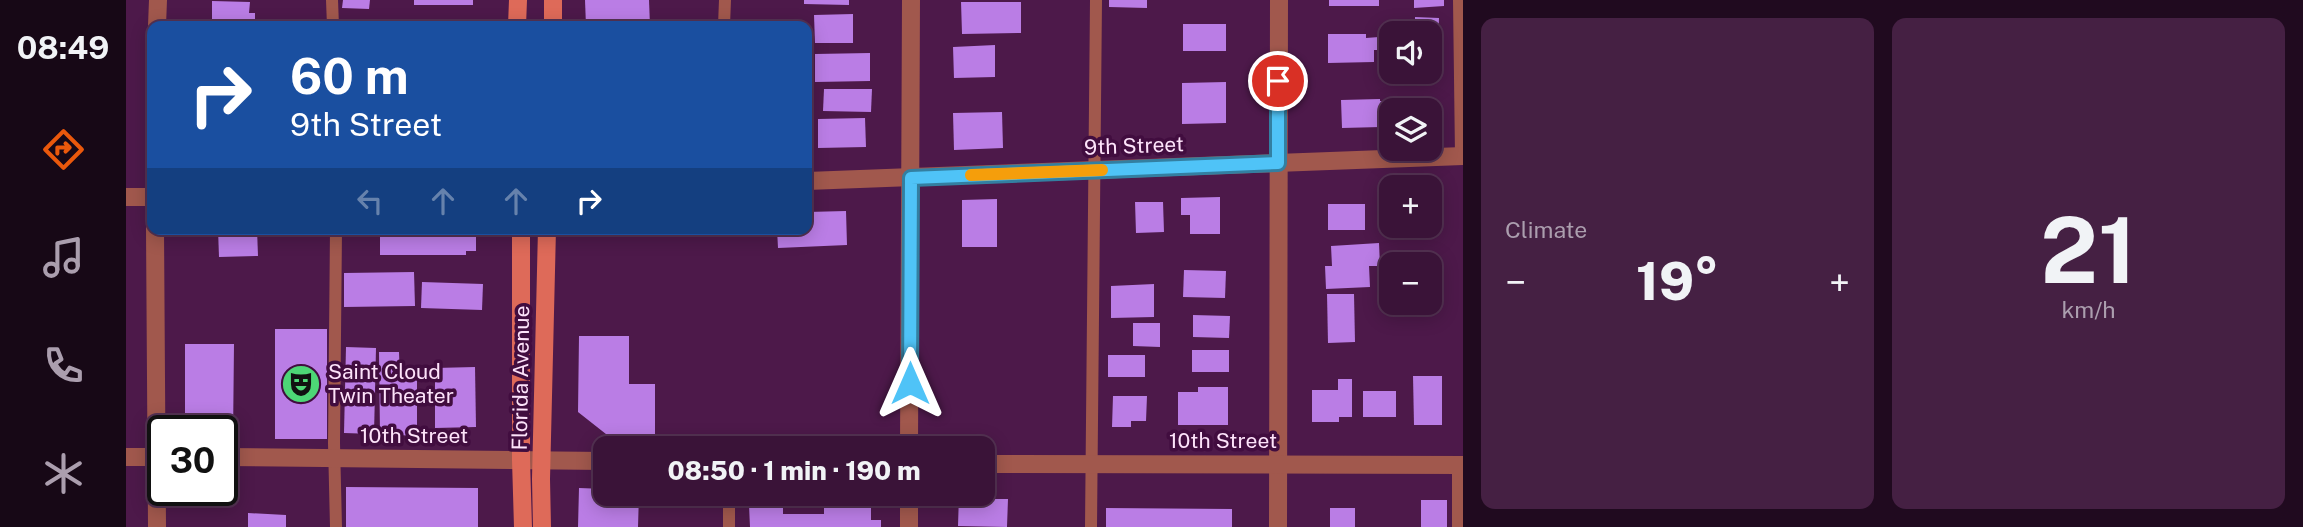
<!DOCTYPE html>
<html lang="en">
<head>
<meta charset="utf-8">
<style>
	body { margin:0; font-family:"Public Sans",sans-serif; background:#452043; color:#f1f3f6; height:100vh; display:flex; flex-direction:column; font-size:26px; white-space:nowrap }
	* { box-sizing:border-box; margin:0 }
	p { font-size:23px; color:#ab9eae }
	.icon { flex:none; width:38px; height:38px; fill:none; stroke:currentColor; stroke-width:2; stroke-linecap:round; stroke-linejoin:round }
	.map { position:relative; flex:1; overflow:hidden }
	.drawer { display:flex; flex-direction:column; gap:18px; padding:18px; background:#200a1f; width:840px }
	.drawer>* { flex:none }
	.hud { position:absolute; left:21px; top:21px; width:665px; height:214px; border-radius:14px; box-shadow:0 4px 18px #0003,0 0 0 2px #543253; background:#1a4fa0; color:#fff; overflow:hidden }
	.tools { position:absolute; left:1253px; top:21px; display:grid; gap:14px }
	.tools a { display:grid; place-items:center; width:63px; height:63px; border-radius:14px; background:#3a1338; box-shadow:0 4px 18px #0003,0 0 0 2px #543253; font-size:35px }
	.speed { position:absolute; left:21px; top:415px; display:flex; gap:14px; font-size:35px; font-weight:700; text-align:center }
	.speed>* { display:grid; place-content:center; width:91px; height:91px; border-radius:50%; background:#3a1338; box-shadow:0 4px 18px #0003,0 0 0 2px #543253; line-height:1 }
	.speed .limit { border:4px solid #111; border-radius:10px; background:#fff; color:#111 }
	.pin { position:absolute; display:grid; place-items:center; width:60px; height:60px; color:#fff; margin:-30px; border:4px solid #fff; border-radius:50%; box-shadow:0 2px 7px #0007 }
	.me { position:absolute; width:77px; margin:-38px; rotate:0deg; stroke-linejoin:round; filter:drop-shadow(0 0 5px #0008) }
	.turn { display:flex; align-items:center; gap:24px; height:147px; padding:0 28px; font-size:32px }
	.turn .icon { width:91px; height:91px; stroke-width:2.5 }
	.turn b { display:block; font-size:49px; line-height:60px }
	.lanes { display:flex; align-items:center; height:66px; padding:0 28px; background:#0003; justify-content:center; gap:35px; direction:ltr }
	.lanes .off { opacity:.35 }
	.big { font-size:52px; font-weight:800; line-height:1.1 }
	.drawer .tile { flex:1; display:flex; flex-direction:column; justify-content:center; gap:10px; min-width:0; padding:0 24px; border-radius:14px; background:#452043 }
	.drawer .dial { align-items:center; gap:0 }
	.dial b { font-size:91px; line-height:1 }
	.heat { display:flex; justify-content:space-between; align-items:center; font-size:38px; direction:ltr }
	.drawer .tiles { flex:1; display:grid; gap:18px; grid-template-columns:repeat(2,1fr) }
	.trip { position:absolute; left:467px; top:436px; width:402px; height:70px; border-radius:14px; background:#3a1338; box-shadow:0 4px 18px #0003,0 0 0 2px #543253; font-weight:800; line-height:70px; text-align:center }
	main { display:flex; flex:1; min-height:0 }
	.tabs { display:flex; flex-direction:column; width:126px; justify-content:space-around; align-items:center; background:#170816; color:#ab9eae }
	.tabs .icon { width:49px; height:49px }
	.tabs .current { color:#ea580c }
	.tabs b { font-size:32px; color:#f1f3f6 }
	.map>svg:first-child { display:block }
	.building { fill:#ba7de5 }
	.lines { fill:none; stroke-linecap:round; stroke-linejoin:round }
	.service { stroke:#a1584d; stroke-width:12 }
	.minor { stroke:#a1584d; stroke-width:18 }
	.tertiary { stroke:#a1584d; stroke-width:18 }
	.secondary { stroke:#de6a59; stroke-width:18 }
	.route-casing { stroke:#337fa1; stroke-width:18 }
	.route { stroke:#4fc3f7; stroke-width:12 }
	.slow { stroke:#f59e0b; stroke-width:12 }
	.labels { text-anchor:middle; stroke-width:7; stroke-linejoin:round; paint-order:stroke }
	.street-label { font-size:21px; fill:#fde3fa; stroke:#410d3f }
	.poi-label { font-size:21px; fill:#fde3fa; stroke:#410d3f; text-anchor:start }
</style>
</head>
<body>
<main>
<nav class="tabs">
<b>08:49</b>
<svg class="icon current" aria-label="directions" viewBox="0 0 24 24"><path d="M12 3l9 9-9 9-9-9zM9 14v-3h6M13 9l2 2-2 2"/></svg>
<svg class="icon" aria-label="music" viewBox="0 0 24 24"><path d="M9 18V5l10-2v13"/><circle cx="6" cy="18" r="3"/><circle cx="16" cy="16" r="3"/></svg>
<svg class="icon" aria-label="phone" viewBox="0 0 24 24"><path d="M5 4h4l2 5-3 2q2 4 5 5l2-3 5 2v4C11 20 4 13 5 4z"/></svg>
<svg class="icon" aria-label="climate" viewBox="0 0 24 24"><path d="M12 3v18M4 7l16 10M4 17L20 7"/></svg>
</nav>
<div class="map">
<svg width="1337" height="527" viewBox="0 0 1337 527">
	<rect width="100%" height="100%" fill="#4d194a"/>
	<g class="building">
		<path d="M217,0H244L243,9L216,8Z"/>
		<rect x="288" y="0" width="59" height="5"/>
		<path d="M459,0H523L524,26H460Z"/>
		<path d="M678,0H723V5L678,4Z"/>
		<path d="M983,0H1021V8L983,7Z"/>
		<rect x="1203" y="0" width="50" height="6"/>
		<path d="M1288,0H1318V6L1288,8Z"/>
		<path d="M86,1L124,2L123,13H129V26H86Z"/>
		<path d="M835,2H895V33L836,34Z"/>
		<path d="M727,14V43H689L688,15Z"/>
		<path d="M1289,17L1313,18L1312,55H1304V33H1289Z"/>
		<path d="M281,20L339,22V26H281Z"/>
		<rect x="1057" y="24" width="43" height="27"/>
		<path d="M1202,34H1240V38L1253,37L1254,50H1248V62L1202,63Z"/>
		<path d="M869,45V77L828,78L827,47Z"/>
		<path d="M744,53V81L689,82V54Z"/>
		<path d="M1100,82V123L1056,124V83Z"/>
		<path d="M698,89H746L745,112L697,111Z"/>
		<path d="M1254,99V101H1277V110H1265V123H1255V127L1216,128L1215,100Z"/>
		<path d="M876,112L877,148L828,150L827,113Z"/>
		<path d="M739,118L740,147L692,148V119Z"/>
		<path d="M1094,197V234H1064V215H1055V198Z"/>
		<path d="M871,199V247H836V200Z"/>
		<path d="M1009,202H1037L1038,232L1010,233Z"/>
		<rect x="1202" y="204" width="37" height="26"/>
		<path d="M1257,204H1265V226L1257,225Z"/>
		<path d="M720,211L721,245L652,248L651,229H681V212Z"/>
		<path d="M92,229H131L132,256L93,257Z"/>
		<path d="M254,229H350V251H340V255H254Z"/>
		<path d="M1253,243L1254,266H1243L1244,287L1200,289L1199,266H1206L1205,246Z"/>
		<path d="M1058,270L1100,271L1099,298L1057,297Z"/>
		<path d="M288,272L289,306L218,307V273Z"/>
		<path d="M296,282L357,284L356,310L295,308Z"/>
		<path d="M1028,284V317L985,318V286Z"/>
		<path d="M1201,294H1228L1229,342L1202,343Z"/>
		<path d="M1067,315L1104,316L1103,338L1067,337Z"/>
		<path d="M1007,323H1034V347L1007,346Z"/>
		<rect x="149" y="329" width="52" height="110"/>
		<path d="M453,336H503V384H529V439L485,438L452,412Z"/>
		<path d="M59,344H108L107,438H96V430H59Z"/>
		<path d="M220,347L250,348L248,434L218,433Z"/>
		<rect x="1066" y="350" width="37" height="22"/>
		<path d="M253,352H273L274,380H291V435L254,436Z"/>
		<rect x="982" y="355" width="37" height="22"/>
		<path d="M349,367L350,427L309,428V368Z"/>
		<path d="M1287,376H1316V425H1288Z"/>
		<path d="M1212,379H1226V417H1213V422H1186V390H1212Z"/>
		<path d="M1072,387H1102V425H1052V392H1072Z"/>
		<rect x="1237" y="391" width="33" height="26"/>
		<path d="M987,396H1021L1020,421H1005V427H986Z"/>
		<path d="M220,487L352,488V527H220Z"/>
		<path d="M453,488L480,489V494H513L512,527H452Z"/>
		<path d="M858,492H864V499H882L881,527L832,526L833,494Z"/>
		<rect x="1295" y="500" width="26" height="27"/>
		<path d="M623,505L657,506V514H698V507H745V520H755V527H624Z"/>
		<path d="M980,508L1106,509V527H980Z"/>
		<rect x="1204" y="508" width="25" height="19"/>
		<path d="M122,513L160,515V527H122Z"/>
	</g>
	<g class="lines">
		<g class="service">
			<path d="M206,0L207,26"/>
			<path d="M1333,0L1335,156"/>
			<path d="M598,26L599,0"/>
			<path d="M210,229L208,443L210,527"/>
			<path d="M603,527V494"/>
			<path d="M965,527L970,0"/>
			<path d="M1332,527V465"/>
		</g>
		<g class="minor">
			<path d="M31,26L32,0"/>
			<path d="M681,181L1337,156"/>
			<path d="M0,197H26"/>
			<path d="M29,229L31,527"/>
			<path d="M783,448L785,0"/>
			<path d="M783,494V527"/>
			<path d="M1152,527L1153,0"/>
		</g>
		<g class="tertiary">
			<path d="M0,457H37"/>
			<path d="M96,457L480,461"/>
			<path d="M858,464L1337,465"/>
		</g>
		<g class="secondary">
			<path d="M391,26L392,0"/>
			<path d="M427,26V0"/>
			<path d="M395,229V460L397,527"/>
			<path d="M416,527L415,479L421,229"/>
		</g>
	</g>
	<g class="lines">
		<g class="route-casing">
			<path id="route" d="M784,383L785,178L1152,163V81"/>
		</g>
		<use href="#route" class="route"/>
		<path class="slow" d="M845,175L976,170"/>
	</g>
	<defs>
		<g id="theatre-disc" transform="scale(2.0125)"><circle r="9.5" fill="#4dd676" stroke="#410d3f"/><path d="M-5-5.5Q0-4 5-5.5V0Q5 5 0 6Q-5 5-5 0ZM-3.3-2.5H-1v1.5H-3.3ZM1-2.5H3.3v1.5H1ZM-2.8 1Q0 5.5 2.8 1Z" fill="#111"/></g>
	</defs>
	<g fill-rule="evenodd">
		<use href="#theatre-disc" x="175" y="384"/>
	</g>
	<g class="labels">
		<g class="street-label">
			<text transform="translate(1008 146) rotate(-2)" y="7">9th Street</text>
			<text transform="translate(395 378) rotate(-89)" y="7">Florida Avenue</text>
			<text x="288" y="443">10th Street</text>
			<text x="1097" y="448">10th Street</text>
		</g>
		<g class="poi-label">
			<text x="202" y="379">Saint Cloud<tspan x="202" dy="24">Twin Theater</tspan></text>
		</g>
	</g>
</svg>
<div class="tools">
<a><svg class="icon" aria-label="sound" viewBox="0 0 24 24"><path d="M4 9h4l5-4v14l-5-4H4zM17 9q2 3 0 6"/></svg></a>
<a><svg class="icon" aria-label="layers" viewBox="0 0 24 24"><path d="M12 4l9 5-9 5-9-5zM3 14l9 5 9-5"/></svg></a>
<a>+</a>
<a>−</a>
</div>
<div class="speed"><div class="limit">30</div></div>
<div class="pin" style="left:1152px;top:81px;background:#d93025"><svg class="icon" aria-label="arrive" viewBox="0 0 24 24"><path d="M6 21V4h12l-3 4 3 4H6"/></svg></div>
<svg class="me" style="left:784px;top:383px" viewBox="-20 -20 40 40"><path d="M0-17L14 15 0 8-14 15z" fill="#4fc3f7" stroke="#fff" stroke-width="4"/></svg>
<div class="trip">08:50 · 1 min · 190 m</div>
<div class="hud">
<div class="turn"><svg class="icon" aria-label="right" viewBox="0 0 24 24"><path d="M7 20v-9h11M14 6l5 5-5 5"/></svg><div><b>60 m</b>9th Street</div></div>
<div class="lanes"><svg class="icon off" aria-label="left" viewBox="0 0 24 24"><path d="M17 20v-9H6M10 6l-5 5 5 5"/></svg><svg class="icon off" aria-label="ahead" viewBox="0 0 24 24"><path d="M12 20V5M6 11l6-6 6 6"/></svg><svg class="icon off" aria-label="ahead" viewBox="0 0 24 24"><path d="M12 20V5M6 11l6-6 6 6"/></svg><svg class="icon" aria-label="right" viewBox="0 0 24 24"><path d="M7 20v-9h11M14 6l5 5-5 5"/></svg></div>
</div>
</div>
<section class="drawer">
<div class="tiles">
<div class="tile"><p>Climate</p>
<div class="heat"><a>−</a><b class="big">19°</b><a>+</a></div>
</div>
<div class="tile dial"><b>21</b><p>km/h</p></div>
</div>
</section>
</main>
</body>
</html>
